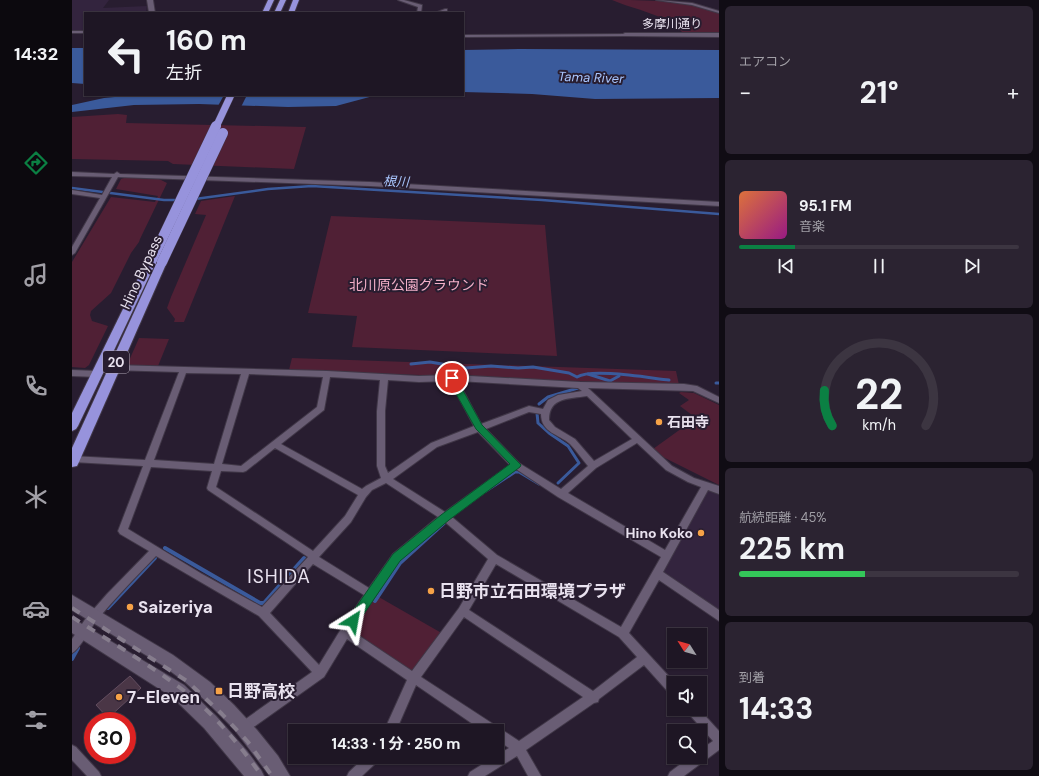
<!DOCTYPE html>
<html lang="ja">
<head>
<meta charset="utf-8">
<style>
	body { margin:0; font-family:"DM Sans","Noto Sans JP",sans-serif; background:#2b2331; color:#f1f3f6; height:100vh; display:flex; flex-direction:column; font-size:15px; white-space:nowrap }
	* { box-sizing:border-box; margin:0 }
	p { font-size:13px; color:#a19fa6 }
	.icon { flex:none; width:22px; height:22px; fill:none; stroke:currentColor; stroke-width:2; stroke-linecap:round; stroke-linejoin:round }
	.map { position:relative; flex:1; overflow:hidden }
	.details { display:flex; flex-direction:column; gap:6px; padding:6px; background:#100c14; width:320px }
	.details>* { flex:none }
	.guide { position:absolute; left:12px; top:12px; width:380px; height:84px; border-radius:0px; box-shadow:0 1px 3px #0004,0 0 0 1px #3c3541; background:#1e1624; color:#f1f3f6; overflow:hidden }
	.needle { width:26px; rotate:307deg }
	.tools { position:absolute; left:595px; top:628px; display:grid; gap:8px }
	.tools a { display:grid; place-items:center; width:40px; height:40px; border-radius:0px; background:#1e1624; box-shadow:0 1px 3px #0004,0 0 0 1px #3c3541; font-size:20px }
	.speed { position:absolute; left:12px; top:712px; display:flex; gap:8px; font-size:20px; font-weight:700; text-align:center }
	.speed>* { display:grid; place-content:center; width:52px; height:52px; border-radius:50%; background:#1e1624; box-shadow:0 1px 3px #0004,0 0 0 1px #3c3541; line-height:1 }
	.speed .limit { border:6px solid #d22; background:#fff; color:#111 }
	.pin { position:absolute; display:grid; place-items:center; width:34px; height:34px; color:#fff; margin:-17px; border:2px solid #fff; border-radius:50%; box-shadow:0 1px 4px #0007 }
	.me { position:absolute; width:44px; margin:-22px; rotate:34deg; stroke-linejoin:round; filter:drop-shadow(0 0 3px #0008) }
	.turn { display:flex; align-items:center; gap:14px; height:84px; padding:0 16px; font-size:18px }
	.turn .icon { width:52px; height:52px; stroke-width:2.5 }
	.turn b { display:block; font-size:28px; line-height:34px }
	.big { font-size:30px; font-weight:700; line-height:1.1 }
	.details .tile { flex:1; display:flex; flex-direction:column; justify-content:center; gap:6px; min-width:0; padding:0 14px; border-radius:6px; background:#2b2331 }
	.details .dial { align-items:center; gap:0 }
	.dial svg { height:104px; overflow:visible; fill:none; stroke:#3c3541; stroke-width:7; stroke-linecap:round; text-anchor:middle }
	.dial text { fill:#f1f3f6; stroke:none }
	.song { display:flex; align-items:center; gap:12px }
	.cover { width:48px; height:48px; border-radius:6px; background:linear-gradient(135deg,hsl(20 70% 55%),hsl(310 70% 35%)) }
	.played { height:4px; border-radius:2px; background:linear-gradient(90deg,#0b8043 20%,#3c3541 20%) }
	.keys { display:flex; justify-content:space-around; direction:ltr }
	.heat { display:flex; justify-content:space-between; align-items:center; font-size:22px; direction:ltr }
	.charge { height:6px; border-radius:3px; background:linear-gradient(90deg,#34c759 45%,#3c3541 0) }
	.trip { position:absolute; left:216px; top:724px; width:216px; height:40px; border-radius:0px; background:#1e1624; box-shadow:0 1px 3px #0004,0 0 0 1px #3c3541; font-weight:700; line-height:40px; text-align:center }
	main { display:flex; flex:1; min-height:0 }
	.dock { display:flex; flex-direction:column; width:72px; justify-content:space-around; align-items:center; background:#0c090e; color:#a19fa6 }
	.dock .icon { width:28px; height:28px }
	.dock .current { color:#0b8043 }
	.dock b { font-size:18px; color:#f1f3f6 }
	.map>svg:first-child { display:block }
	.built { fill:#33243e }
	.green { fill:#502035 }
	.water { fill:#3a5a9b }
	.pier { fill:#281d30 }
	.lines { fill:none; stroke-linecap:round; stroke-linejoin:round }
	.stream-far2 { stroke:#3a5a9b; stroke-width:2.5 }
	.stream-far1 { stroke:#3a5a9b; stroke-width:3 }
	.stream { stroke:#3a5a9b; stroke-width:4 }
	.building { fill:#4a3646; stroke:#624d5f }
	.street-casing { stroke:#403747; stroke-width:2 }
	.secondary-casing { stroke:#403747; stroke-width:2 }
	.highway-casing { stroke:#403747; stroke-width:2 }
	.street { fill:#695d74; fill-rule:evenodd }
	.secondary { fill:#695d74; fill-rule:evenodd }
	.highway { fill:#9793dc; fill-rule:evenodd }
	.rail { stroke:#867d8d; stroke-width:4; stroke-dasharray:9 9; stroke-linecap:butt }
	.highway-bridge-far1-casing { stroke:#403747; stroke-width:8; stroke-linecap:butt }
	.highway-bridge-casing { stroke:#403747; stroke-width:11; stroke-linecap:butt }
	.highway-bridge-far1 { stroke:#9793dc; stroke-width:7 }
	.highway-bridge { stroke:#9793dc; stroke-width:10 }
	.route { fill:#0b8043; stroke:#07532c }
	.poi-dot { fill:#f6a247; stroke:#281d30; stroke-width:1.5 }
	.labels { text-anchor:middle; stroke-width:4; stroke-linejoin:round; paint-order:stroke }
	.far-street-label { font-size:12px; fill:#e9e2ef; stroke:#281d30 }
	.far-water-label { font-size:13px; font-style:italic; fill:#a9c6fe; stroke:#281d30 }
	.shield { fill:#281d30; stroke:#afa7b6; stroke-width:1 }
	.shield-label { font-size:13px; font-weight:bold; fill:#e9e2ef }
	.street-label { font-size:14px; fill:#e9e2ef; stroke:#281d30 }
	.park-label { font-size:14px; fill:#f3afc8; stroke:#281d30 }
	.poi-label { font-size:14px; font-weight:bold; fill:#e9e2ef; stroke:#281d30; text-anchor:start }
	.near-poi-label { font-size:17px; font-weight:bold; fill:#e9e2ef; stroke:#281d30; text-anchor:start }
	.near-quarter-label { font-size:19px; letter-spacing:1px; fill:#e9e2ef; stroke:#281d30 }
</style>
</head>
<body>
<main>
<nav class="dock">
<b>14:32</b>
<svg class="icon current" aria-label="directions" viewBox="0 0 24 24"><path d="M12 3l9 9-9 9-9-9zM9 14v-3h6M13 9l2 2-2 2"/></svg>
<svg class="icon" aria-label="music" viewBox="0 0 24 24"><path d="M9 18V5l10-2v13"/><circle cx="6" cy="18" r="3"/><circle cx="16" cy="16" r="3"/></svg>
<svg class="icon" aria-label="phone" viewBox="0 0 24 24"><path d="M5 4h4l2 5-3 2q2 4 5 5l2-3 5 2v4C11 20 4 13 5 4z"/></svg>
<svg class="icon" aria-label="climate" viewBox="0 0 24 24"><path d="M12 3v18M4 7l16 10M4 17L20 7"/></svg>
<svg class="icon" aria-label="car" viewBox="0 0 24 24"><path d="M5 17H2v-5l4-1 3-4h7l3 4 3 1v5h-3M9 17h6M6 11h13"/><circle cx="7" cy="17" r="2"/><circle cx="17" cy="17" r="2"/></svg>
<svg class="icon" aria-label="filters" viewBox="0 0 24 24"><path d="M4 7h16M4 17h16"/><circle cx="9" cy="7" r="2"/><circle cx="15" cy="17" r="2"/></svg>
</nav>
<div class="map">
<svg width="647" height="776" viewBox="0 0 647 776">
	<rect width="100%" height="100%" fill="#281d30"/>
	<g class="built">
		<path d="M0,0H37L31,8L75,6L74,13H13V31L0,30Z"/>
		<path d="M636,490L647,495V613L589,572Z"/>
	</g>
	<g class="green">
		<path d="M540,0C568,0 623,0 647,13V32L611,33C594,14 563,10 540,0Z"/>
		<path d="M46,114L55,115L54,123L234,127L222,169L101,164L96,161L0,159V117Z"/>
		<path d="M52,178H85L95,183L68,239L67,242L59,253L39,293L19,311L18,315L20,321L36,326L17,365L13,368L0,367V262L39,197L83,202L86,196L44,189L49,179Z"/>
		<path d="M163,196L112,322H102L103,319L95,308L99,297L134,215L123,214L129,201Z"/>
		<path d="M259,216L473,225L485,356L280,347L285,316L236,313Z"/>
		<path d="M67,338L97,339L86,366L58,365L56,363Z"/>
		<path d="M220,358L604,371L607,385L217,370Z"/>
		<path d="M609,392L622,393L647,405V485L587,455L581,449L624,418L608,406L617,400L607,393Z"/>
		<path d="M305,596L373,635L342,677L278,632Z"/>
	</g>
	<g class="water">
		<path d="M0,48H13V84L0,83Z"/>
		<path d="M447,49L647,50V98L523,99L460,94L391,92V50Z"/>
		<path d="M64,95H305L264,106L216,107L127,104L62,105L0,112V105L32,98Z"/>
	</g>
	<path class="pier" d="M152,95H175L169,107L146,106Z"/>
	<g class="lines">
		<g class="stream-far2">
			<path d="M0,188L92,200H107"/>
			<path d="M123,199L196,189L240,186L470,200L647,214"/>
		</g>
		<g class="stream-far1">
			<path d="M339,364L358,362L394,368L419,366L446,368L461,367L497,373L505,377C520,368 577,378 597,380"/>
			<path d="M516,374L538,381L547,376"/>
			<path d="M644,383H647"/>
			<path d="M467,404L476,397L506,388"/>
			<path d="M465,413L466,423L477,433L496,446L507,463L486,483"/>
			<path d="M414,491L443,472H447L467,484"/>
		</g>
		<g class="stream">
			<path d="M93,548L188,603H192L232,558"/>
			<path d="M303,601L328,563L373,522"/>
			<path d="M36,608L83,558"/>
			<path d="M0,659L6,648"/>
		</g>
	</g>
	<path class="building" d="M58,676L69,688L36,718L24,705Z"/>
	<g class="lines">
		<g class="street-casing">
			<g id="street">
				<path d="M326,0H332L350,5L349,13H345L346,7Z"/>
				<path d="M584,0L620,3L647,11V13L620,5Z"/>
				<path d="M373,9H375V11L369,13H363Z"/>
				<rect x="0" y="31" width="13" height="2"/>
				<path d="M555,34V36H553L391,37V35Z"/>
				<path d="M0,172L42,174L45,172L48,174L298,182L647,202V206L298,186L46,177L3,253L0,255V247L28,198L0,194V190L30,195L40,177L0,176Z"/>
				<path d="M42,365L255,371L347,376L380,375L508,382L612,384L625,386L647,397V403L621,391L516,388L600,466L622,478L647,486V494L636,490L591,572L647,610V621L587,580L557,633L603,683L602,695L598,694L572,665L527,699L526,702L522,703L454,750L469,776H456L445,756L413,776H396L398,772L422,757H425V755L437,748L425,740V731H411L344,685L324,731H312L335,680L275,639L252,677L176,731L172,733L168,731L166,727L168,723L240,672L187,616L84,556C63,578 41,600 22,624C17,631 7,650 0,653V639L14,618L35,594L77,551L48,534L46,531L71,466L1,462L0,456L73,460L107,372L39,370L38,368ZM114,373L169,374L142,464L82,460ZM177,374L251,377L245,407L169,466L150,464ZM258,377L308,380L305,411V466L309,478L294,486L290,489L209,444L252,410ZM316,380L347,382L378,381L402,426L359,443L316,473L313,466V411ZM386,381L506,388L510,391L486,395L476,400L471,409L457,406L409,424ZM515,396L560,439L522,461L503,439L483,427L477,420C477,397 497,399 515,396ZM457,412L469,414C469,433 487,434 498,444C504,450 510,459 516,466L489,489L447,463L414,429ZM406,432L438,465L373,512L321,479L365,447ZM565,443L594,470L616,482L629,487L593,550L496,493L524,468ZM203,448L286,495L273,516L241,551L144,487L149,471L171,472L174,471ZM79,467L140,471L135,488L136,490L236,557L190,607L130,574L56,529ZM444,469L486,497L589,557L549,627L425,555L380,517ZM314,483L366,517L321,554L297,588L247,557L279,522L294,497L300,490ZM373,522L416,559L387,608L340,671L280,631L327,560ZM241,564L292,595L269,629L247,665L198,613ZM424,564L547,637L565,657L521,691L397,610ZM392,617L511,697L447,741L349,677Z"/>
				<path d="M0,370L25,371L29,374L25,377L0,376Z"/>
				<path d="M614,709H627L647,731V750L612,776H596L598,772L618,757H628V750L641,741L616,713Z"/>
				<path d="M0,745L4,747L27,772L29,776H15L0,760Z"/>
				<path d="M293,757H308L306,761L290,776H275L277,772Z"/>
			</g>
		</g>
		<g class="secondary-casing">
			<g id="secondary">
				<path d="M75,0H81L83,13H77Z"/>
				<path d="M553,33H647V37L551,36V34Z"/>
				<path d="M0,595L101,655L138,682L162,705L185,730L206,756L218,776H198L162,729L138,705L113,682L90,665L0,610Z"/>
				<path d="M0,618L112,685L144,716L175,751L189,770L192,776H172L132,728L100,697L0,633Z"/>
			</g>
		</g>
		<g class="highway-casing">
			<g id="highway">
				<path d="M196,0H202L196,13H190Z"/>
				<path d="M208,0H214L208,13H202Z"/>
				<path d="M221,0H227L222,13H216Z"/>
				<path d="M79,259L84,262L6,426L4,429L0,431V413L74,262Z"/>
				<path d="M90,259L95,262L7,462L5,466L0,467V448L85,262Z"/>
			</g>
		</g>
		<use href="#street" class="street"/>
		<use href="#secondary" class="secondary"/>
		<use href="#highway" class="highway"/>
		<g class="rail">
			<path d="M0,608L115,681L150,714L176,742L200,776"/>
			<path d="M0,617C36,640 73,662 107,687C140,711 166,743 190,776"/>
		</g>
		<g class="highway-bridge-far1-casing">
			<path id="highway-bridge-far1" d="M144,127L159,95"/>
		</g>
		<g class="highway-bridge-casing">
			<g id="highway-bridge">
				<path d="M79,262L144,126"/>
				<path d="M90,262L151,133"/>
			</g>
		</g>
		<use href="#highway-bridge-far1" class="highway-bridge-far1"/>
		<use href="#highway-bridge" class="highway-bridge"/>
	</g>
	<path class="route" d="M380,375L383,376L410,425L449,465L448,467L377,520L328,561L285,624L281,626L277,624L275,621L277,617L321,554L369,515L438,464L404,429L375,378Z"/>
	<g class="poi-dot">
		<circle cx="587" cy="422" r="4"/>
		<circle cx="629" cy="533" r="4"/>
		<circle cx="359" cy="591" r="4"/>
		<circle cx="58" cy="607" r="4"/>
		<rect x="143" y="687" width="8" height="8" rx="2"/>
		<circle cx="47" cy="697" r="4"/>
	</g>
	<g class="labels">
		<g class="far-street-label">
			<text x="600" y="28">多摩川通り</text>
		</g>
		<g class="far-water-label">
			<text transform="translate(519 77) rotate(2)" y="5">Tama River</text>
			<text transform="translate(324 181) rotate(3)" y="5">根川</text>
		</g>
		<rect class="shield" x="31" y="351" width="26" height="22" rx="3"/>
		<g class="shield-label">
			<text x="44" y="367">20</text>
		</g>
		<g class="street-label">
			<text transform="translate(69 272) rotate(-65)" y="5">Hino Bypass</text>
		</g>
		<g class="park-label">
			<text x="347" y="290">北川原公園グラウンド</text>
		</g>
		<g class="poi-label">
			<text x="595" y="427">石田寺</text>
			<text x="621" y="538" text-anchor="end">Hino Koko</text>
		</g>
		<g class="near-poi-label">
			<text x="367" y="597">日野市立石田環境プラザ</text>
			<text x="66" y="613">Saizeriya</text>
			<text x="155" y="697">日野高校</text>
			<text x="55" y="703">7-Eleven</text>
		</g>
		<g class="near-quarter-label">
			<text x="207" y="583">ISHIDA</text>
		</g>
	</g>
</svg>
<div class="tools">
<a><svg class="needle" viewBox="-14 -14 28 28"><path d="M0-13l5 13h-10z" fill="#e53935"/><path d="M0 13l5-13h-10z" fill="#a19fa6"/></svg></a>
<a><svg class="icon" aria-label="sound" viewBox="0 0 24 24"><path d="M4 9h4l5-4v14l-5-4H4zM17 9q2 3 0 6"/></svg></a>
<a><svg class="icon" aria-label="search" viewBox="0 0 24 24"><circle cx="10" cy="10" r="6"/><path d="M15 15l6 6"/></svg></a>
</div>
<div class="speed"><div class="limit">30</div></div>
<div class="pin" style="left:380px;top:378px;background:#d93025"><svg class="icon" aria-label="arrive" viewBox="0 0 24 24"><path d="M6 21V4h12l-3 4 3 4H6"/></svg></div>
<svg class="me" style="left:281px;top:621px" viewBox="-20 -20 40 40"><path d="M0-17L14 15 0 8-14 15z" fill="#0b8043" stroke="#fff" stroke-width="4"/></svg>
<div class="trip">14:33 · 1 分 · 250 m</div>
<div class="guide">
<div class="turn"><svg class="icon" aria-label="left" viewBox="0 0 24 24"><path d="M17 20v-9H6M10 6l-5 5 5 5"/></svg><div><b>160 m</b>左折</div></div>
</div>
</div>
<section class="details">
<div class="tile"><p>エアコン</p>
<div class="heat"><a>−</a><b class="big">21°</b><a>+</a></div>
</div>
<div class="tile">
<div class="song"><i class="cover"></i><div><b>95.1 FM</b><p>音楽</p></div></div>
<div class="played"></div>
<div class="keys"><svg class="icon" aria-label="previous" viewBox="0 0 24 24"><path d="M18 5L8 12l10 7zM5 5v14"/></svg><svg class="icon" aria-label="pause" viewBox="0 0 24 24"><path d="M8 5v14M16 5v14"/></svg><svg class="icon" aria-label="next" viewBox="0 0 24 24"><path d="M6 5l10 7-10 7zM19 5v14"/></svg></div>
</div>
<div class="tile dial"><svg viewBox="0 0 100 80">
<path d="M14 69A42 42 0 1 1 86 69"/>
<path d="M14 69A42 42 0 0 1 8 42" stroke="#0b8043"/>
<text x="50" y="56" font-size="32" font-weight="700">22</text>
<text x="50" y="72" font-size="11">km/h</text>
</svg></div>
<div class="tile"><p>航続距離 · 45%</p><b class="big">225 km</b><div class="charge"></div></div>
<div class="tile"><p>到着</p><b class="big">14:33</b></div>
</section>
</main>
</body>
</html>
